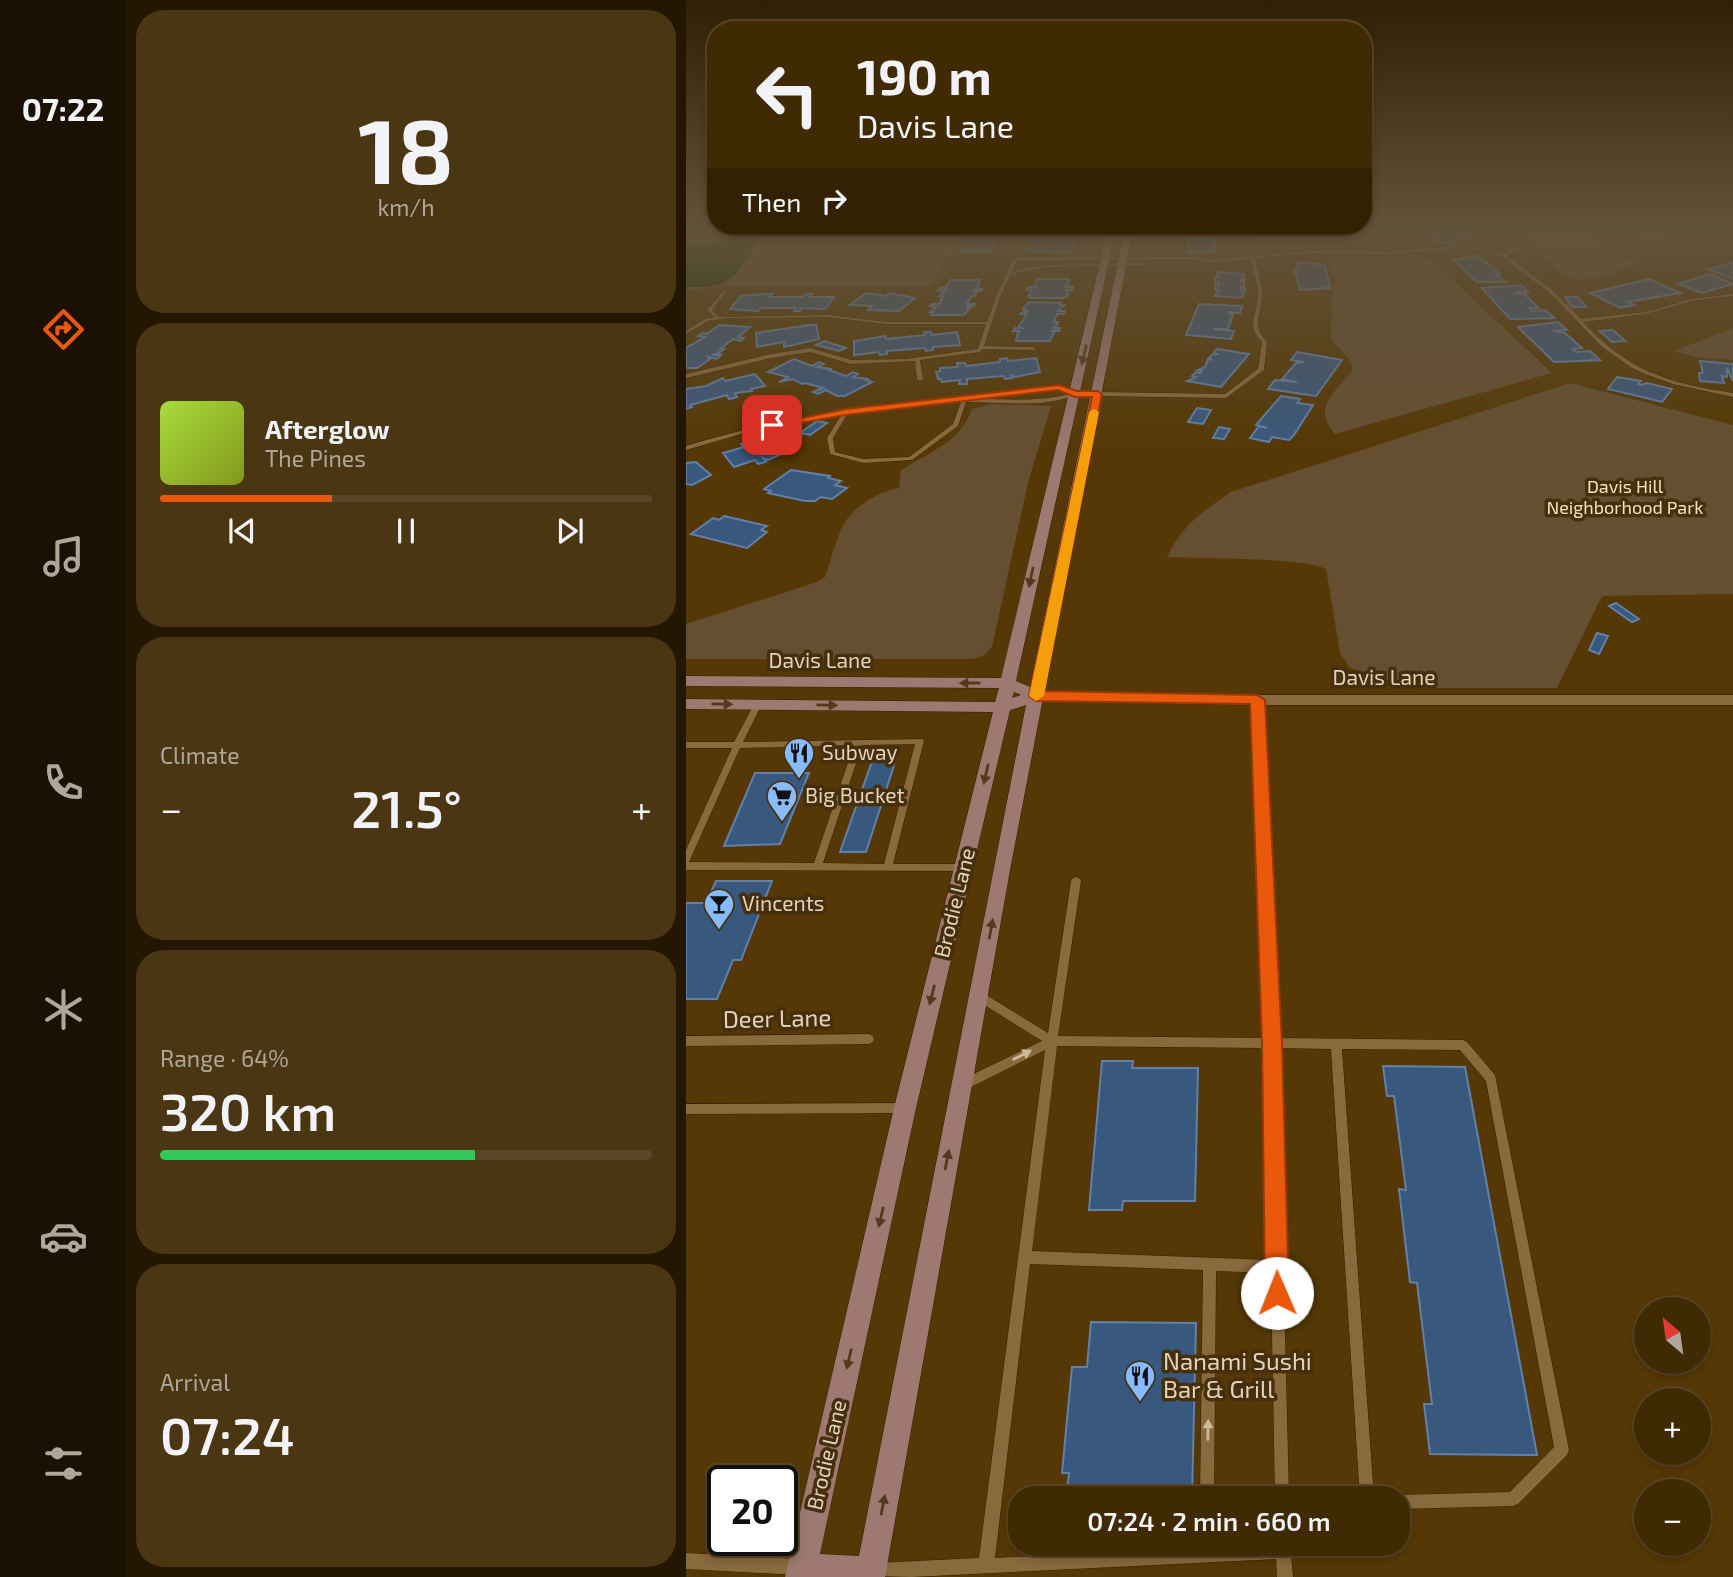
<!DOCTYPE html>
<html lang="en">
<head>
<meta charset="utf-8">
<style>
	body { margin:0; font-family:"Exo 2",sans-serif; background:#4b3613; color:#f1f3f6; height:100vh; display:flex; flex-direction:column; font-size:26px; white-space:nowrap }
	* { box-sizing:border-box; margin:0 }
	p { font-size:23px; color:#aea79a }
	.icon { flex:none; width:38px; height:38px; fill:none; stroke:currentColor; stroke-width:2; stroke-linecap:round; stroke-linejoin:round }
	.map { position:relative; flex:1; overflow:hidden }
	.sheet { display:flex; flex-direction:column; gap:10px; padding:10px; background:#231702; width:560px }
	.sheet>* { flex:none }
	.hud { position:absolute; left:21px; top:21px; width:665px; height:214px; border-radius:28px; box-shadow:0 4px 10px #0003,0 0 0 2px #594626; background:#402a04; color:#f1f3f6; overflow:hidden }
	.needle { width:46px; rotate:331deg }
	.buttons { position:absolute; left:948px; top:1297px; display:grid; gap:14px }
	.buttons a { display:grid; place-items:center; width:77px; height:77px; border-radius:50%; background:#402a04; box-shadow:0 4px 10px #0003,0 0 0 2px #594626; font-size:35px }
	.speed { position:absolute; left:21px; top:1465px; display:flex; gap:14px; font-size:35px; font-weight:700; text-align:center }
	.speed>* { display:grid; place-content:center; width:91px; height:91px; border-radius:50%; background:#402a04; box-shadow:0 4px 10px #0003,0 0 0 2px #594626; line-height:1 }
	.speed .limit { border:4px solid #111; border-radius:10px; background:#fff; color:#111 }
	.pin { position:absolute; display:grid; place-items:center; width:60px; height:60px; color:#fff; margin:-30px; border-radius:14px; box-shadow:0 4px 10px #0006 }
	.me { position:absolute; width:77px; margin:-38px; rotate:359deg; stroke-linejoin:round; filter:drop-shadow(0 0 5px #0008) }
	.turn { display:flex; align-items:center; gap:24px; height:147px; padding:0 35px; font-size:32px }
	.turn .icon { width:91px; height:91px; stroke-width:2.5 }
	.turn b { display:block; font-size:49px; line-height:60px }
	.then { display:flex; align-items:center; height:66px; padding:0 35px; background:#0003; gap:14px; font-size:26px }
	.big { font-size:52px; font-weight:600; line-height:1.1 }
	.sheet .widget { flex:1; display:flex; flex-direction:column; justify-content:center; gap:10px; min-width:0; padding:0 24px; border-radius:28px; background:#4b3613 }
	.sheet .dial { align-items:center; gap:0 }
	.dial b { font-size:91px; line-height:1 }
	.song { display:flex; align-items:center; gap:21px }
	.cover { width:84px; height:84px; border-radius:10px; background:linear-gradient(135deg,hsl(80 70% 55%),hsl(70 70% 35%)) }
	.played { height:7px; border-radius:4px; background:linear-gradient(90deg,#ea580c 35%,#594626 35%) }
	.keys { display:flex; justify-content:space-around; direction:ltr }
	.heat { display:flex; justify-content:space-between; align-items:center; font-size:38px; direction:ltr }
	.charge { height:10px; border-radius:5px; background:linear-gradient(90deg,#34c759 64%,#594626 0) }
	.trip { position:absolute; left:322px; top:1486px; width:402px; height:70px; border-radius:28px; background:#402a04; box-shadow:0 4px 10px #0003,0 0 0 2px #594626; font-weight:600; line-height:70px; text-align:center }
	main { display:flex; flex:1; min-height:0 }
	.menu { display:flex; flex-direction:column; width:126px; justify-content:space-around; align-items:center; background:#1a1102; color:#aea79a }
	.menu .icon { width:49px; height:49px }
	.menu .on { color:#ea580c }
	.menu b { font-size:32px; color:#f1f3f6 }
	.map>svg:first-child { display:block }
	.green { fill:#654f30 }
	.water { fill:#142c02 }
	.building { fill:#39587e; stroke:#6081aa; stroke-width:2 }
	.lines { fill:none; stroke-linecap:round; stroke-linejoin:round }
	.service-casing { stroke:#352000; stroke-width:1 }
	.minor-casing { stroke:#352000; stroke-width:1 }
	.tertiary-casing { stroke:#352000; stroke-width:1 }
	.secondary-casing { stroke:#352000; stroke-width:1 }
	.service { fill:#896a3d; fill-rule:evenodd }
	.minor { fill:#896a3d; fill-rule:evenodd }
	.tertiary { fill:#896a3d; fill-rule:evenodd }
	.secondary { fill:#9e7871; fill-rule:evenodd }
	.oneway { fill:#523a1b }
	.oneway2 { fill:#cdb99c }
	.route { fill:#ea580c; stroke:#983908; stroke-width:2 }
	.slow { fill:#f59e0b }
	.labels { text-anchor:middle; stroke-width:7; stroke-linejoin:round; paint-order:stroke }
	.far-park-label { font-size:18px; fill:#f7dfc0; stroke:#452f0c }
	.street-label { font-size:21px; fill:#e4d3bc; stroke:#452f0c }
	.poi-label { font-size:21px; fill:#e4d3bc; stroke:#452f0c; text-anchor:start }
	.near-street-label { font-size:24px; fill:#e4d3bc; stroke:#452f0c }
	.near-poi-label { font-size:24px; fill:#e4d3bc; stroke:#452f0c; text-anchor:start }
</style>
</head>
<body>
<main>
<nav class="menu">
<b>07:22</b>
<svg class="icon on" aria-label="directions" viewBox="0 0 24 24"><path d="M12 3l9 9-9 9-9-9zM9 14v-3h6M13 9l2 2-2 2"/></svg>
<svg class="icon" aria-label="music" viewBox="0 0 24 24"><path d="M9 18V5l10-2v13"/><circle cx="6" cy="18" r="3"/><circle cx="16" cy="16" r="3"/></svg>
<svg class="icon" aria-label="phone" viewBox="0 0 24 24"><path d="M5 4h4l2 5-3 2q2 4 5 5l2-3 5 2v4C11 20 4 13 5 4z"/></svg>
<svg class="icon" aria-label="climate" viewBox="0 0 24 24"><path d="M12 3v18M4 7l16 10M4 17L20 7"/></svg>
<svg class="icon" aria-label="car" viewBox="0 0 24 24"><path d="M5 17H2v-5l4-1 3-4h7l3 4 3 1v5h-3M9 17h6M6 11h13"/><circle cx="7" cy="17" r="2"/><circle cx="17" cy="17" r="2"/></svg>
<svg class="icon" aria-label="filters" viewBox="0 0 24 24"><path d="M4 7h16M4 17h16"/><circle cx="9" cy="7" r="2"/><circle cx="15" cy="17" r="2"/></svg>
</nav>
<section class="sheet">
<div class="widget dial"><b>18</b><p>km/h</p></div>
<div class="widget">
<div class="song"><i class="cover"></i><div><b>Afterglow</b><p>The Pines</p></div></div>
<div class="played"></div>
<div class="keys"><svg class="icon" aria-label="previous" viewBox="0 0 24 24"><path d="M18 5L8 12l10 7zM5 5v14"/></svg><svg class="icon" aria-label="pause" viewBox="0 0 24 24"><path d="M8 5v14M16 5v14"/></svg><svg class="icon" aria-label="next" viewBox="0 0 24 24"><path d="M6 5l10 7-10 7zM19 5v14"/></svg></div>
</div>
<div class="widget"><p>Climate</p>
<div class="heat"><a>−</a><b class="big">21.5°</b><a>+</a></div>
</div>
<div class="widget"><p>Range · 64%</p><b class="big">320 km</b><div class="charge"></div></div>
<div class="widget"><p>Arrival</p><b class="big">07:24</b></div>
</section>
<div class="map">
<svg width="1047" height="1577" viewBox="0 0 1047 1577">
	<rect width="100%" height="100%" fill="#553805"/>
	<g class="green">
		<path d="M577,229H687V245H615L580,249L574,239Z"/>
		<path d="M854,230L904,232L948,263C931,273 895,286 877,276C872,273 870,267 865,263C858,257 848,256 842,247Z"/>
		<path d="M78,235H273L245,286H39L0,291V240L72,241Z"/>
		<path d="M639,256L743,258L866,373L649,434C625,408 649,392 667,370L663,359L645,339L646,296L649,282Z"/>
		<path d="M1047,328V360L1016,358L988,351Z"/>
		<path d="M884,383L1047,425V594L916,596L871,688H725L664,668L654,653L640,569C618,557 513,559 481,557C497,524 515,513 545,492Z"/>
		<path d="M305,404L365,406L342,483L306,647L297,656L287,659H0V624L131,582L139,577C145,561 151,532 161,519C172,504 195,491 213,488L215,470C244,452 274,442 286,409Z"/>
	</g>
	<path class="water" d="M68,242L73,244C44,279 48,288 0,287V243Z"/>
	<g class="building">
		<path d="M236,229H253L251,235H227Z"/>
		<path d="M748,229L759,231L786,229L779,239L772,240L767,244L751,242L749,240L751,238L746,237L750,234L742,231Z"/>
		<path d="M931,229H987L965,238Z"/>
		<path d="M503,232L530,234V239L526,241L529,240V245L526,247H529V252L501,253L505,250L502,248V243L506,241H503L506,235Z"/>
		<path d="M349,241L360,243L388,241L385,253L340,251L344,243Z"/>
		<path d="M278,242H304L308,243L304,252H273Z"/>
		<path d="M791,256L805,266L814,274L809,275L820,282H791L767,260Z"/>
		<path d="M611,262L639,265L644,288L614,290L609,270H612Z"/>
		<path d="M1047,262V279L1022,269L1045,263Z"/>
		<path d="M530,272L558,274V279H555V282L558,281V287H555V290L559,289L558,295L555,298L529,296L533,290H529V285H533V282H529V277H533Z"/>
		<path d="M1024,274L1047,284L1016,293L992,284Z"/>
		<path d="M351,279H383L381,286L378,287H387L386,290H381L382,296L378,298H344L345,296H342L346,290H341L342,287H351L349,286Z"/>
		<path d="M963,279L995,293L942,302L948,305L934,308L904,293Z"/>
		<path d="M264,280H294L292,288L288,289H296L295,291H287L290,293L289,296H285L281,304H289L288,306H282L281,308H284L278,315H245L247,312H244L250,307L244,306L246,304H253L257,296H253L260,291H252L254,288H261H259Z"/>
		<path d="M835,285L842,292L829,293L839,294L852,308H844L846,311L860,310L868,318L824,319L796,288Z"/>
		<path d="M180,293L199,296L204,293L229,298L213,311L182,310L186,306L164,305Z"/>
		<path d="M79,294H86L83,297H117L120,294H126L124,297H148L139,309L116,308L114,311H108L110,308H75L72,311L44,309L55,296Z"/>
		<path d="M879,297H892L900,307H886Z"/>
		<path d="M343,302L375,303L374,305H378L372,311H379L378,314H371L368,322H372L370,326L366,328H374L373,331H365L368,332L364,341H330L332,332L335,331H327L329,328H336L333,326L341,314H333L341,311L337,309Z"/>
		<path d="M513,304L556,306L554,313L542,312L547,314L542,329H528L548,331L545,339L500,335Z"/>
		<path d="M872,322L881,330L867,331L879,333L896,348L887,349L890,352L904,351L914,360L868,362L832,327Z"/>
		<path d="M33,325L64,327L52,337L58,338L55,341L47,339L34,349H38L33,353L26,355H35L31,359L22,357L24,359L11,368H0V348L19,337L12,336L16,333L21,334Z"/>
		<path d="M124,325H130L133,339L98,347V342L71,347L70,333Z"/>
		<path d="M927,330L939,341L926,342L914,331Z"/>
		<path d="M238,332H245L246,335L271,332L274,345L247,347V350L240,351L239,348L201,351V354L194,355L193,352L168,355V341L200,336V339L239,335Z"/>
		<path d="M138,341L160,348L153,351L130,345Z"/>
		<path d="M531,349L563,354L535,387L501,381L508,378L510,377L506,376L510,372L514,373L516,371L512,370L519,367L522,359L526,360L523,358L527,354H531L528,352Z"/>
		<path d="M611,352L656,360L630,396L582,389L589,380L611,382L596,379L610,363L618,362L605,360Z"/>
		<path d="M321,358L322,361L350,358L354,372L329,377L325,375L326,378L319,379L318,376L281,379V384H273L274,380L256,382L255,379H252L250,372L254,371V368L272,367L271,363H279L280,366L314,362V359Z"/>
		<path d="M108,359L126,366L133,362L138,364L131,367L146,369L143,370L160,376L167,372L172,374L167,377L183,379L180,380L186,382L159,396H151L140,390L132,394L127,392L137,388L119,383L116,384L107,379L93,382L102,377L82,372Z"/>
		<path d="M1014,361L1047,364V381L1041,368V377L1036,376L1038,383L1014,381L1013,373H1017Z"/>
		<path d="M69,374L79,386L65,389L66,391L49,393L51,397L43,399L41,395L4,405L6,407L0,409V389L20,386L37,378L39,381Z"/>
		<path d="M931,377L955,381L952,384L955,385L961,383L986,389L976,402L922,389Z"/>
		<path d="M595,396L614,399L611,403L627,405L608,435L603,440L586,437L583,442L564,438L573,426L581,428L570,425Z"/>
		<path d="M511,408L525,410L517,424L502,422Z"/>
		<path d="M131,421L141,423L124,435L114,433Z"/>
		<path d="M533,427L544,429L538,439L527,438Z"/>
		<path d="M82,438H91L103,451L82,460L77,458L80,462L72,464L69,460L48,467L37,453L58,447L55,444L64,442L67,445L70,444L68,442Z"/>
		<path d="M10,462L25,475L6,485L0,484V463Z"/>
		<path d="M105,470L144,476L142,478L155,481L149,485L161,488L146,499L135,497L129,501H119L82,493L85,491L78,489Z"/>
		<path d="M38,516L81,526L75,530L81,532L61,548L5,534L27,518L33,520Z"/>
		<path d="M930,603L953,619L946,622L923,606Z"/>
		<path d="M911,633L922,636L913,654L903,650Z"/>
		<path d="M189,753H212L180,852H154Z"/>
		<path d="M69,773H123L94,844L38,846Z"/>
		<path d="M30,881H86L55,960H47L31,999H0V903H20Z"/>
		<path d="M416,1061H447L446,1068H512L509,1201H437L436,1210H403Z"/>
		<path d="M697,1066L779,1067L851,1455L744,1454L738,1404H746L731,1283L724,1282L713,1189L720,1190L708,1096H701Z"/>
		<path d="M405,1322L510,1323L506,1498H380L383,1473H376L386,1367H401Z"/>
	</g>
	<g class="lines">
		<g class="service-casing">
			<g id="service">
				<path d="M840,229H844L843,240L821,256L865,289L895,319L960,312L1006,299L1047,294V296L1006,301L960,314L897,322C943,372 982,383 1047,393V397L987,384L959,374L946,368L915,346L862,291L830,268L817,257L789,249H760L705,254L624,253L568,258C572,269 576,281 576,293C577,315 563,323 581,342L578,370L540,398L411,396L408,394L411,392L539,394L572,369L576,342C559,326 572,313 572,293C571,281 568,270 564,259L527,262L509,259L331,260L326,271L360,265L458,263L460,264L458,265L360,267L325,274L314,297L298,346L347,347L349,348V350L297,349L294,352L234,360L237,379L234,381L231,379L229,361L165,364L124,352L85,358L0,378V374L85,354L124,348L165,360L220,359L292,349L300,324H200L143,317L41,318L22,321L0,334V331L19,319L29,317L21,310L38,291L40,292L26,310L33,317L143,315L200,322H301L310,297L327,259L329,258L509,257L526,260L624,251L705,252L760,247H789L817,255L840,239Z"/>
				<path d="M373,386L392,394C358,409 316,402 280,402L272,426L226,460L177,463L144,454L141,438L156,414L62,432L0,450V446C81,421 166,406 251,399C295,396 340,405 383,394L372,390L303,397L300,395L303,393ZM275,402L267,424L223,457L177,459L149,452L147,438L162,413L251,403Z"/>
				<path d="M571,697L575,700L591,1038L777,1040L781,1042L809,1075L883,1450L881,1455L832,1504L827,1506L712,1509V1498H706L712,1495L824,1492L868,1447L800,1081L774,1050L656,1049L688,1498H674L645,1049L592,1048L603,1498H589L585,1273L530,1271L528,1498H514L517,1270L344,1264L309,1558L513,1548L514,1544H528V1547L604,1544L607,1577H591L590,1559L225,1577L185,1576L182,1571L185,1566L190,1563L293,1558L359,1050L281,1089L277,1090L273,1089L271,1085L273,1081L356,1041L289,999L288,996L289,993L293,991L297,993L362,1033L385,881L387,878L390,877L393,878L395,881L372,1036L580,1038L567,700ZM371,1046L581,1048L584,1260L346,1251Z"/>
				<path d="M72,701L76,704L57,742L237,739L238,741L207,864H277L280,865L282,868L280,871L0,870V850L46,748H0V742H48L68,704ZM229,744L198,864L137,863L176,745ZM168,745L128,863L3,862L54,748Z"/>
				<path d="M183,1034L187,1036L188,1039L187,1042L183,1044L0,1046V1036Z"/>
				<path d="M219,1103L223,1104L225,1108L223,1112L219,1113L0,1114V1104Z"/>
				<path d="M0,1553L111,1559L116,1562L119,1567L116,1572L111,1575L0,1569Z"/>
			</g>
		</g>
		<g class="minor-casing">
			<path id="minor" d="M189,229H198L199,230L195,232Z"/>
		</g>
		<g class="tertiary-casing">
			<path id="tertiary" d="M350,691L571,695H1047V705H571L344,700L342,696L344,692Z"/>
		</g>
		<g class="secondary-casing">
			<path id="secondary" d="M422,229H430L330,681L344,687L439,229H447L324,870L199,1577H99L208,1108L307,712L0,709V699L309,702L313,688L0,686V676L315,678ZM328,692L335,695L326,698ZM340,705L173,1556L134,1554L230,1108L324,710Z"/>
		</g>
		<use href="#service" class="service"/>
		<use href="#minor" class="minor"/>
		<use href="#tertiary" class="tertiary"/>
		<use href="#secondary" class="secondary"/>
	</g>
	<defs><path id="oneway-solid" d="M-6-.8H1V-3.2L6.5 0L1 3.2V.8H-6Z" transform="scale(1.75)"/></defs>
	<g class="oneway">
		<use href="#oneway-solid" transform="translate(398 355) rotate(103)"/>
		<use href="#oneway-solid" transform="translate(345 577) rotate(102)"/>
		<use href="#oneway-solid" transform="translate(284 683) rotate(-180)"/>
		<use href="#oneway-solid" transform="translate(36 704) rotate(1)"/>
		<use href="#oneway-solid" transform="translate(141 705) rotate(1)"/>
		<use href="#oneway-solid" transform="translate(300 774) rotate(103)"/>
		<use href="#oneway-solid" transform="translate(305 929) rotate(-80)"/>
		<use href="#oneway-solid" transform="translate(246 995) rotate(104)"/>
		<use href="#oneway-solid" transform="translate(261 1160) rotate(-79)"/>
		<use href="#oneway-solid" transform="translate(195 1217) rotate(103)"/>
		<use href="#oneway-solid" transform="translate(163 1359) rotate(103)"/>
		<use href="#oneway-solid" transform="translate(197 1505) rotate(-79)"/>
	</g>
	<g class="oneway2">
		<use href="#oneway-solid" transform="translate(336 1055) rotate(-27)"/>
		<use href="#oneway-solid" transform="translate(522 1430) rotate(-89)"/>
	</g>
	<linearGradient id="sky" x2="0" y2="1"><stop stop-color="#2f1f03"/><stop offset="0.51" stop-color="#62533b"/><stop offset="1" stop-color="#62533b" stop-opacity="0"/></linearGradient>
	<rect width="1047" height="449" fill="url(#sky)"/>
	<path class="route" d="M373,385L391,391H411L416,394L358,691L571,695L579,700L596,1043L603,1293L600,1301L591,1304L583,1301L579,1293L576,1043L564,704L350,701L343,696L406,397H389L372,390L160,415L86,428L81,425L160,409Z"/>
	<path class="slow" d="M408,409L413,412L358,696L350,701L343,696L403,412Z"/>
	<defs>
		<g id="restaurant-pin" transform="scale(1.575)"><path d="M0 17L-7.5 6A9.5 9.5 0 1 1 7.5 6Z" fill="#87bbfc" stroke="#452f0c"/><path d="M-5-6h1v4h1v-4h1v4h1v-4h1v5L-1.5 .5V6h-2V.5L-5-1ZM5-6V6H3V1.5H1.5Q1.5-4 5-6Z" fill="#111"/></g>
		<g id="supermarket-pin" transform="scale(1.575)"><path d="M0 17L-7.5 6A9.5 9.5 0 1 1 7.5 6Z" fill="#87bbfc" stroke="#452f0c"/><path d="M-6-5.5h2.5l.6 2H6L4.5 2H-2.5L-4.4-4H-6ZM-1.5 3.2a1.3 1.3 0 1 0 .1 0ZM3 3.2a1.3 1.3 0 1 0 .1 0Z" fill="#111"/></g>
		<g id="bar-pin" transform="scale(1.575)"><path d="M0 17L-7.5 6A9.5 9.5 0 1 1 7.5 6Z" fill="#87bbfc" stroke="#452f0c"/><path d="M-6-5H6L.8 .8V4.5H3.5V6h-7V4.5H-.8V.8Z" fill="#111"/></g>
	</defs>
	<g fill-rule="evenodd">
		<use href="#restaurant-pin" x="113" y="753"/>
		<use href="#supermarket-pin" x="96" y="796"/>
		<use href="#bar-pin" x="33" y="904"/>
		<use href="#restaurant-pin" x="454" y="1376"/>
	</g>
	<g class="labels">
		<g class="far-park-label">
			<text x="939" y="493">Davis Hill<tspan x="939" dy="21">Neighborhood Park</tspan></text>
		</g>
		<g class="street-label">
			<text x="134" y="668">Davis Lane</text>
			<text x="698" y="685">Davis Lane</text>
			<text transform="translate(269 903) rotate(-76)" y="7">Brodie Lane</text>
			<text transform="translate(141 1455) rotate(-77)" y="7">Brodie Lane</text>
		</g>
		<g class="poi-label">
			<text x="136" y="760">Subway</text>
			<text x="119" y="803">Big Bucket</text>
			<text x="56" y="911">Vincents</text>
		</g>
		<g class="near-street-label">
			<text transform="translate(91 1019) rotate(-1)" y="8">Deer Lane</text>
		</g>
		<g class="near-poi-label">
			<text x="477" y="1370">Nanami Sushi<tspan x="477" dy="28">Bar &amp; Grill</tspan></text>
		</g>
	</g>
</svg>
<div class="buttons">
<a><svg class="needle" viewBox="-14 -14 28 28"><path d="M0-13l5 13h-10z" fill="#e53935"/><path d="M0 13l5-13h-10z" fill="#aea79a"/></svg></a>
<a>+</a>
<a>−</a>
</div>
<div class="speed"><div class="limit">20</div></div>
<div class="pin" style="left:86px;top:425px;background:#d93025"><svg class="icon" aria-label="arrive" viewBox="0 0 24 24"><path d="M6 21V4h12l-3 4 3 4H6"/></svg></div>
<svg class="me" style="left:591px;top:1293px" viewBox="-20 -20 40 40"><circle r="19" fill="#fff"/><path d="M0-13L10 11 0 6-10 11z" fill="#ea580c"/></svg>
<div class="trip">07:24 · 2 min · 660 m</div>
<div class="hud">
<div class="turn"><svg class="icon" aria-label="left" viewBox="0 0 24 24"><path d="M17 20v-9H6M10 6l-5 5 5 5"/></svg><div><b>190 m</b>Davis Lane</div></div>
<div class="then">Then<svg class="icon" aria-label="right" viewBox="0 0 24 24"><path d="M7 20v-9h11M14 6l5 5-5 5"/></svg></div>
</div>
</div>
</main>
</body>
</html>
